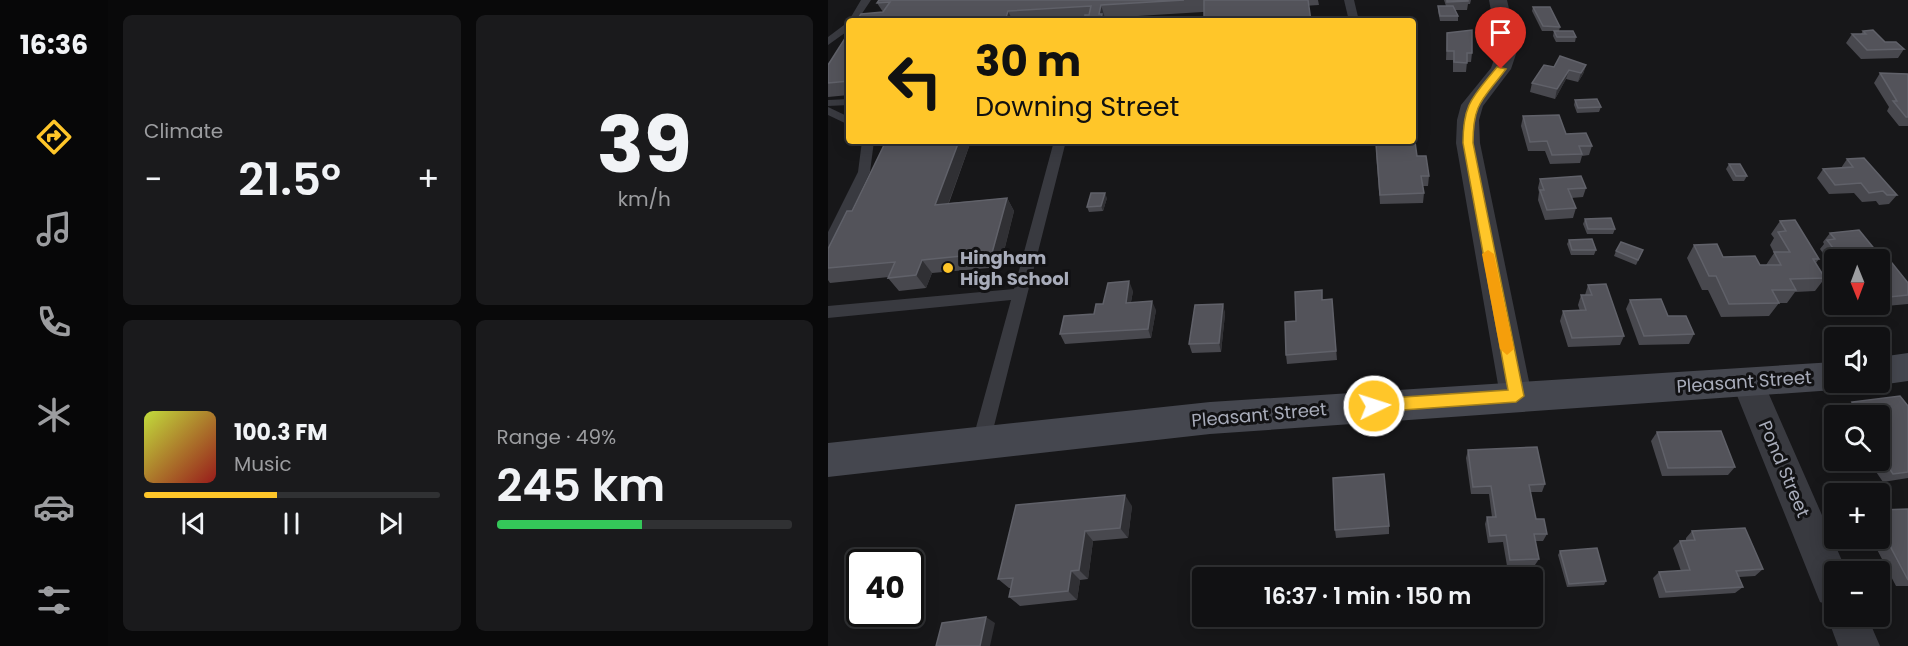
<!DOCTYPE html>
<html lang="en">
<head>
<meta charset="utf-8">
<style>
	body { margin:0; font-family:Poppins,sans-serif; background:#1a1a1c; color:#f1f3f6; height:100vh; display:flex; flex-direction:column; font-size:22px; white-space:nowrap }
	* { box-sizing:border-box; margin:0 }
	p { font-size:20px; color:#9c9da0 }
	.icon { flex:none; width:33px; height:33px; fill:none; stroke:currentColor; stroke-width:2; stroke-linecap:round; stroke-linejoin:round }
	.map { position:relative; flex:1; overflow:hidden }
	.details { display:flex; flex-direction:column; gap:15px; padding:15px; background:#09090a; width:720px }
	.details>* { flex:none }
	.banner { position:absolute; left:18px; top:18px; width:570px; height:126px; border-radius:6px; box-shadow:0 3px 15px #0003,0 0 0 2px #303133; background:#ffc629; color:#111; overflow:hidden }
	.needle { width:39px; rotate:179deg }
	.buttons { position:absolute; left:996px; top:249px; display:grid; gap:12px }
	.buttons a { display:grid; place-items:center; width:66px; height:66px; border-radius:6px; background:#111113; box-shadow:0 3px 15px #0003,0 0 0 2px #303133; font-size:30px }
	.speed { position:absolute; left:18px; top:549px; display:flex; gap:12px; font-size:30px; font-weight:700; text-align:center }
	.speed>* { display:grid; place-content:center; width:78px; height:78px; border-radius:50%; background:#111113; box-shadow:0 3px 15px #0003,0 0 0 2px #303133; line-height:1 }
	.speed .limit { border:3px solid #111; border-radius:9px; background:#fff; color:#111 }
	.pin { position:absolute; display:grid; place-items:center; width:51px; height:51px; color:#fff; margin:-62px -26px; border-radius:50% 50% 50% 0; rotate:-45deg; box-shadow:0 0 6px #0007 }
	.pin .icon { rotate:45deg }
	.me { position:absolute; width:66px; margin:-33px; rotate:86deg; stroke-linejoin:round; filter:drop-shadow(0 0 4px #0008) }
	.turn { display:flex; align-items:center; gap:21px; height:126px; padding:0 30px; font-size:27px }
	.turn .icon { width:78px; height:78px; stroke-width:2.5 }
	.turn b { display:block; font-size:42px; line-height:51px }
	.big { font-size:45px; font-weight:600; line-height:1.1 }
	.details .widget { flex:1; display:flex; flex-direction:column; justify-content:center; gap:9px; min-width:0; padding:0 21px; border-radius:9px; background:#1a1a1c }
	.details .dial { align-items:center; gap:0 }
	.dial b { font-size:78px; line-height:1 }
	.song { display:flex; align-items:center; gap:18px }
	.cover { width:72px; height:72px; border-radius:9px; background:linear-gradient(135deg,hsl(70 70% 55%),hsl(0 70% 35%)) }
	.played { height:6px; border-radius:3px; background:linear-gradient(90deg,#ffc629 45%,#303133 45%) }
	.keys { display:flex; justify-content:space-around; direction:ltr }
	.heat { display:flex; justify-content:space-between; align-items:center; font-size:33px; direction:ltr }
	.charge { height:9px; border-radius:4px; background:linear-gradient(90deg,#34c759 49%,#303133 0) }
	.details .tiles { flex:1; display:grid; gap:15px; grid-template-columns:repeat(2,1fr) }
	.trip { position:absolute; left:364px; top:567px; width:351px; height:60px; border-radius:6px; background:#111113; box-shadow:0 3px 15px #0003,0 0 0 2px #303133; font-weight:600; line-height:60px; text-align:center }
	main { display:flex; flex:1; min-height:0 }
	.menu { display:flex; flex-direction:column; width:108px; justify-content:space-around; align-items:center; background:#070708; color:#9c9da0 }
	.menu .icon { width:42px; height:42px }
	.menu .active { color:#ffc629 }
	.menu b { font-size:27px; color:#f1f3f6 }
	.map>svg:first-child { display:block }
	.lines { fill:none; stroke-linecap:round; stroke-linejoin:round }
	.lane { fill:#393a40; fill-rule:evenodd }
	.street { fill:#393a40; fill-rule:evenodd }
	.secondary { fill:#45474f; fill-rule:evenodd }
	.wall { fill:#48484e }
	.shaded-wall { fill:#303034 }
	.building { fill:#53535a; stroke:#606169; stroke-width:1.5 }
	.route { fill:#ffc629; stroke:#a6811b; stroke-width:1.5 }
	.slow { fill:#f59e0b }
	.poi-dot { fill:#ffc629; stroke:#121214; stroke-width:2 }
	.labels { text-anchor:middle; stroke-width:6; stroke-linejoin:round; paint-order:stroke }
	.poi-label { font-size:18px; font-weight:bold; fill:#a8acba; stroke:#121214; text-anchor:start }
	.street-label { font-size:18px; fill:#a8acba; stroke:#121214 }
</style>
</head>
<body>
<main>
<nav class="menu">
<b>16:36</b>
<svg class="icon active" aria-label="directions" viewBox="0 0 24 24"><path d="M12 3l9 9-9 9-9-9zM9 14v-3h6M13 9l2 2-2 2"/></svg>
<svg class="icon" aria-label="music" viewBox="0 0 24 24"><path d="M9 18V5l10-2v13"/><circle cx="6" cy="18" r="3"/><circle cx="16" cy="16" r="3"/></svg>
<svg class="icon" aria-label="phone" viewBox="0 0 24 24"><path d="M5 4h4l2 5-3 2q2 4 5 5l2-3 5 2v4C11 20 4 13 5 4z"/></svg>
<svg class="icon" aria-label="climate" viewBox="0 0 24 24"><path d="M12 3v18M4 7l16 10M4 17L20 7"/></svg>
<svg class="icon" aria-label="car" viewBox="0 0 24 24"><path d="M5 17H2v-5l4-1 3-4h7l3 4 3 1v5h-3M9 17h6M6 11h13"/><circle cx="7" cy="17" r="2"/><circle cx="17" cy="17" r="2"/></svg>
<svg class="icon" aria-label="filters" viewBox="0 0 24 24"><path d="M4 7h16M4 17h16"/><circle cx="9" cy="7" r="2"/><circle cx="15" cy="17" r="2"/></svg>
</nav>
<section class="details">
<div class="tiles">
<div class="widget"><p>Climate</p>
<div class="heat"><a>−</a><b class="big">21.5°</b><a>+</a></div>
</div>
<div class="widget dial"><b>39</b><p>km/h</p></div>
<div class="widget">
<div class="song"><i class="cover"></i><div><b>100.3 FM</b><p>Music</p></div></div>
<div class="played"></div>
<div class="keys"><svg class="icon" aria-label="previous" viewBox="0 0 24 24"><path d="M18 5L8 12l10 7zM5 5v14"/></svg><svg class="icon" aria-label="pause" viewBox="0 0 24 24"><path d="M8 5v14M16 5v14"/></svg><svg class="icon" aria-label="next" viewBox="0 0 24 24"><path d="M6 5l10 7-10 7zM19 5v14"/></svg></div>
</div>
<div class="widget"><p>Range · 49%</p><b class="big">245 km</b><div class="charge"></div></div>
</div>
</section>
<div class="map">
<svg width="1080" height="646" viewBox="0 0 1080 646">
	<rect width="100%" height="100%" fill="#171719"/>
	<g class="lines">
		<g class="lane">
			<path d="M33,0H43L29,21H21V30L0,45V37L20,22Z"/>
			<path d="M516,0H526L531,21H521Z"/>
			<path d="M21,99V105L0,106V100Z"/>
			<path d="M0,107L21,117V125L0,115Z"/>
			<path d="M34,141H46L42,172L7,246L0,251V232L30,172Z"/>
			<path d="M226,141H238L162,442L159,447L153,450L147,447L144,442L183,300L0,318V306L186,289Z"/>
		</g>
		<g class="street">
			<path d="M661,0H679L690,48L683,69L655,106L651,120L652,143L704,396L700,406L688,410L676,406L672,396L628,143L629,120L633,105L663,68L670,48Z"/>
			<path d="M920,370L931,374L936,383L1019,572H1006V616H1039L1052,646H1010L999,616L1003,606L992,602L904,383L909,374Z"/>
		</g>
		<g class="secondary">
			<path d="M1080,353V381L1052,385L1044,382H1052V357Z"/>
			<path d="M1006,362V382H1020L1018,386L1006,390L382,434L0,477V443L382,402Z"/>
		</g>
	</g>
	<g class="wall">
		<path d="M51,0H490L491,5L277,18L276,21H257V19L228,21H28L55,12L49,3Z"/>
		<path d="M616,0H643L642,4H640L639,10H627L630,16V21H612L610,11V6H618Z"/>
		<path d="M705,7L732,27L731,31L748,37L747,42H728L725,36L726,31H714L704,11Z"/>
		<path d="M1035,31L1057,42L1076,49L1070,58L1033,59L1018,43L1024,34H1033Z"/>
		<path d="M21,32V95L0,97V65Z"/>
		<path d="M619,33L644,53L643,62H639L638,72H625V60H618Z"/>
		<path d="M758,65L755,74L750,82L738,79L727,99L702,92L704,83L726,67Z"/>
		<path d="M1052,73L1080,74V126H1071L1059,111L1061,107L1046,83Z"/>
		<path d="M747,100L773,107L771,112L749,113L746,105Z"/>
		<path d="M695,116L764,146L761,155L754,156L752,163L722,164L717,151H700L693,126Z"/>
		<path d="M585,131H586V135L589,156L601,176L600,186H595L596,193L595,203L552,204L548,153V144H557V141H585Z"/>
		<path d="M58,141H143L121,203L179,198L186,211L172,267L104,273L98,288L71,291L60,278L61,277L2,283L0,280V249L24,211Z"/>
		<path d="M1019,159L1069,195L1061,204L1051,205L1048,201L1034,202L1026,193L1001,194L989,178L995,169L1013,168Z"/>
		<path d="M901,164L919,176L916,181H905L898,169Z"/>
		<path d="M712,179L758,188L755,197L743,198L748,208L745,218L717,220L710,200L711,192L710,188Z"/>
		<path d="M279,198L275,211L261,212L259,207Z"/>
		<path d="M757,219L787,229L785,234H759L755,224Z"/>
		<path d="M952,221L991,259L988,263L997,278L987,291L967,292L959,303H951L941,316L893,317L880,290H874L859,258L866,245L895,257L932,265H938L946,253L942,245L946,238L943,234Z"/>
		<path d="M1031,230L1058,263H1064L1080,283V304L1036,308L1033,304H1052V260H1006V269L992,249L996,244L995,242L1002,233Z"/>
		<path d="M741,240L768,250L766,255H743L739,244Z"/>
		<path d="M815,250L808,265L786,256L788,251Z"/>
		<path d="M760,285L796,336L792,345L740,347L732,321L735,311H752L750,305L753,295H757Z"/>
		<path d="M305,291L303,302L328,310L323,338L237,344L232,334L266,314L275,304Z"/>
		<path d="M504,299L509,360L459,364L458,355L468,321L495,300Z"/>
		<path d="M802,300L840,316L866,334L861,344L811,345L798,309Z"/>
		<path d="M395,304L397,314L393,352L364,353L361,344Z"/>
		<path d="M1024,402L1080,406V478L1055,482L1040,460H1052V416H1018L1015,411Z"/>
		<path d="M829,432L907,467L900,475L834,476L823,441Z"/>
		<path d="M640,450L717,484L714,492H702L708,519L719,534L715,541H707L711,559L707,565L679,566L675,542L660,543L657,524L659,517H664L661,494H643L638,458Z"/>
		<path d="M304,506L300,538L265,541L260,579L252,580L249,600L192,606L181,597L183,588H181L170,579Z"/>
		<path d="M1080,509V586H1068L1043,538H1052V510Z"/>
		<path d="M561,526V534L508,538L507,530Z"/>
		<path d="M864,531L935,569L927,576L911,577L915,587L907,593L831,598L825,578L831,572L853,571L845,548L852,541L858,540V538Z"/>
		<path d="M732,551L778,581L776,585L739,587L730,555Z"/>
	</g>
	<g class="shaded-wall">
		<path d="M273,5L277,18L276,21H273L271,14Z"/>
		<path d="M180,11L185,21H177Z"/>
		<path d="M758,65L755,74L750,82L753,73Z"/>
		<path d="M741,70L738,79L727,99L729,89Z"/>
		<path d="M131,141H143L115,218L107,205Z"/>
		<path d="M277,193L279,198L275,211L273,206Z"/>
		<path d="M179,198L186,211L172,267L164,253Z"/>
		<path d="M94,260L104,273L98,288L88,275Z"/>
		<path d="M301,281L305,291L301,312L298,303Z"/>
		<path d="M324,301L328,310L323,338L320,329Z"/>
		<path d="M395,304L397,314L393,352L391,343Z"/>
		<path d="M297,495L304,506L300,538L292,528Z"/>
		<path d="M257,531L265,541L260,579L251,570Z"/>
		<path d="M243,571L252,580L249,600L240,591Z"/>
		<path d="M158,617L167,623L162,646H152Z"/>
	</g>
	<g class="building">
		<path d="M51,0H356L273,5L271,14H274L273,21H257V15H261L263,6L180,11L177,21H28L33,14L55,12L62,2L49,3Z"/>
		<path d="M376,0H480L483,21H376Z"/>
		<path d="M619,0H640V1L619,2Z"/>
		<path d="M610,6H625L630,16H612Z"/>
		<path d="M705,7H722L732,27L715,26Z"/>
		<path d="M644,30V53H639V63L626,62V51H619V33Z"/>
		<path d="M1045,30L1057,42H1068L1076,49L1039,50L1024,34H1038L1035,31Z"/>
		<path d="M726,31H745L748,37H729Z"/>
		<path d="M21,32V81L0,83V65Z"/>
		<path d="M732,56L758,65L753,73L741,70L729,89L704,83L716,65L726,67Z"/>
		<path d="M1052,73L1080,74V117H1078L1065,101H1069Z"/>
		<path d="M769,99L773,107L750,108L747,100Z"/>
		<path d="M731,115L738,134L758,133L764,146H751L754,154L724,155L719,141L702,142L695,116Z"/>
		<path d="M585,135H586L589,156H598L601,176H593L596,193L552,195L548,144H558V141H585Z"/>
		<path d="M58,141H131L107,205L179,198L164,253L94,260L88,275L60,278L67,262L0,268V249L19,211H24Z"/>
		<path d="M1036,158L1069,195H1059L1055,191L1041,193L1033,183L1007,185L995,169L1025,167L1019,159Z"/>
		<path d="M901,164H912L919,176H908Z"/>
		<path d="M753,176L758,188L740,189L748,208L719,210L712,190H716L712,179Z"/>
		<path d="M263,193H277L273,206L259,207Z"/>
		<path d="M783,218L787,229H760L757,219Z"/>
		<path d="M967,220L991,259H985L997,278L962,279L968,290H944L951,303L901,304L888,276H881L866,245L889,244L895,257L927,256L932,265H953L946,252H962L950,232L958,231L952,221Z"/>
		<path d="M1031,230L1058,263H1064L1080,283V295L1052,298V260H1014L999,240L1007,239L1002,233Z"/>
		<path d="M764,239L768,250H744L741,240Z"/>
		<path d="M793,242L815,250L810,260L788,251Z"/>
		<path d="M301,281L298,303L324,301L320,329L232,334L236,316L266,314L268,304H275L280,283Z"/>
		<path d="M778,284L796,336L744,338L735,311L758,310L753,295H764L760,285Z"/>
		<path d="M494,290V300L504,299L508,351L458,355L457,322L468,321L467,292Z"/>
		<path d="M833,299L840,316H858L866,334L816,336L802,300Z"/>
		<path d="M395,304L391,343L361,344L367,305Z"/>
		<path d="M1072,396L1080,406V472L1065,474L1052,455V448L1056,447L1052,441V416H1023L1033,414L1024,402Z"/>
		<path d="M893,431L907,467L840,468L829,432Z"/>
		<path d="M709,447L717,484L701,485L708,519H716L719,534H706L711,559L682,560L678,535L662,536L659,517H668L663,486L645,487L640,450Z"/>
		<path d="M556,474L561,526L507,530L505,478Z"/>
		<path d="M297,495L292,528L257,531L251,570L243,571L240,591L181,597L185,578L170,579L188,505Z"/>
		<path d="M1080,509V580L1052,527V510Z"/>
		<path d="M917,528L935,569L908,571L915,587L838,592L831,572L862,570L852,541L867,540L864,531Z"/>
		<path d="M769,548L778,581L741,584L732,551Z"/>
		<path d="M158,617L152,646H108L114,623Z"/>
	</g>
	<path class="route" d="M669,67L678,69C655,100 645,102 645,143L696,396L688,402L546,412L541,410L539,406L541,401L546,399L680,390L635,143C635,103 645,97 669,67Z"/>
	<path class="slow" d="M660,250L666,254L686,349L679,355L672,349L654,254Z"/>
	<circle class="poi-dot" cx="120" cy="268" r="6"/>
	<g class="labels">
		<g class="poi-label">
			<text x="132" y="264">Hingham<tspan x="132" dy="21">High School</tspan></text>
		</g>
		<g class="street-label">
			<text transform="translate(916 382) rotate(-4)" y="6">Pleasant Street</text>
			<text transform="translate(431 415) rotate(-5)" y="6">Pleasant Street</text>
			<text transform="translate(956 469) rotate(67)" y="6">Pond Street</text>
		</g>
	</g>
</svg>
<div class="buttons">
<a><svg class="needle" viewBox="-14 -14 28 28"><path d="M0-13l5 13h-10z" fill="#e53935"/><path d="M0 13l5-13h-10z" fill="#9c9da0"/></svg></a>
<a><svg class="icon" aria-label="sound" viewBox="0 0 24 24"><path d="M4 9h4l5-4v14l-5-4H4zM17 9q2 3 0 6"/></svg></a>
<a><svg class="icon" aria-label="search" viewBox="0 0 24 24"><circle cx="10" cy="10" r="6"/><path d="M15 15l6 6"/></svg></a>
<a>+</a>
<a>−</a>
</div>
<div class="speed"><div class="limit">40</div></div>
<div class="pin" style="left:673px;top:69px;background:#d93025"><svg class="icon" aria-label="arrive" viewBox="0 0 24 24"><path d="M6 21V4h12l-3 4 3 4H6"/></svg></div>
<svg class="me" style="left:546px;top:406px" viewBox="-20 -20 40 40"><circle r="17" fill="#ffc629" stroke="#fff" stroke-width="3"/><path d="M0-11L8 9 0 5-8 9z" fill="#fff"/></svg>
<div class="trip">16:37 · 1 min · 150 m</div>
<div class="banner">
<div class="turn"><svg class="icon" aria-label="left" viewBox="0 0 24 24"><path d="M17 20v-9H6M10 6l-5 5 5 5"/></svg><div><b>30 m</b>Downing Street</div></div>
</div>
</div>
</main>
</body>
</html>
